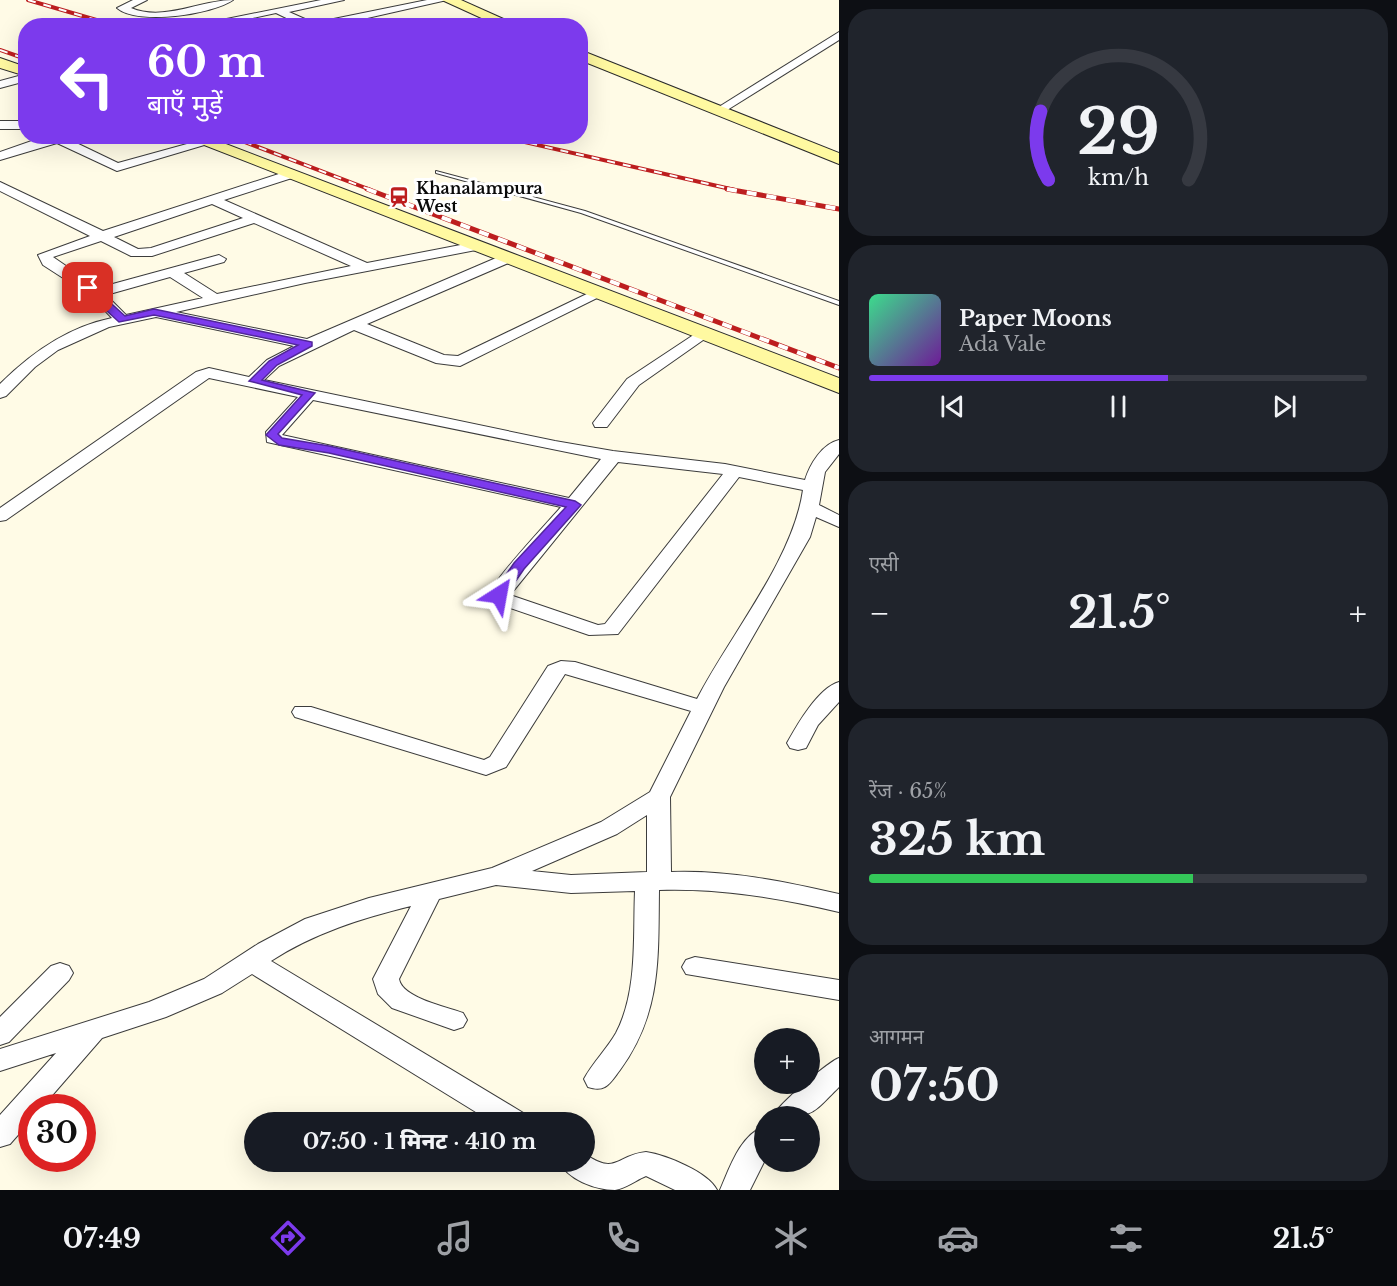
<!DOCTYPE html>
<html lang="hi">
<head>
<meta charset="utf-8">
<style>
	body { margin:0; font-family:"Libre Baskerville","Noto Sans Devanagari",serif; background:#20242c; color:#f1f3f6; height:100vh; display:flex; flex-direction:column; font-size:22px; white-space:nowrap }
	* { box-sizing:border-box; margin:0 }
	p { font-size:20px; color:#9ea1a6 }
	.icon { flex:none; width:33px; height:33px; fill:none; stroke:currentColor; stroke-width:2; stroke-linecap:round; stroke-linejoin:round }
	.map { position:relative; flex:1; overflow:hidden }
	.drawer { display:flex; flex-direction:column; gap:9px; padding:9px; background:#0d0f14; width:558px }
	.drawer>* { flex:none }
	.banner { position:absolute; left:18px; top:18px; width:570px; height:126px; border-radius:24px; box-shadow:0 6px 24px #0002; background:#7c3aed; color:#fff; overflow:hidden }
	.buttons { position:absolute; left:754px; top:1028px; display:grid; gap:12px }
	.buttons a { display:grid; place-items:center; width:66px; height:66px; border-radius:50%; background:#171b24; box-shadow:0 6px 24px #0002; font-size:30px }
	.speed { position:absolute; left:18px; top:1094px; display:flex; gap:12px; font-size:30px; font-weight:700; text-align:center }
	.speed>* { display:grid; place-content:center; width:78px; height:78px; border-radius:50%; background:#171b24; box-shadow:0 6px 24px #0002; line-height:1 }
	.speed .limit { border:9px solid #d22; background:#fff; color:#111 }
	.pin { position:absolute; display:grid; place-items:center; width:51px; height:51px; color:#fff; margin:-26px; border-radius:12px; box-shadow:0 3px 9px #0006 }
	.me { position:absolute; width:66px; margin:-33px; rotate:34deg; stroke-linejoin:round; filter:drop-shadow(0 0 4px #0008) }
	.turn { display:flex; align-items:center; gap:21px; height:126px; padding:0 30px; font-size:27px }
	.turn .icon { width:78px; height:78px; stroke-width:2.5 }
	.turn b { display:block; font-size:42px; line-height:51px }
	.big { font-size:45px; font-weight:800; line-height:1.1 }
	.drawer .widget { flex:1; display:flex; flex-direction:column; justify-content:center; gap:9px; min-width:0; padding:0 21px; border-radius:24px; background:#20242c }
	.drawer .dial { align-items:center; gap:0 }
	.dial svg { height:156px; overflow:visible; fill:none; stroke:#363941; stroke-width:7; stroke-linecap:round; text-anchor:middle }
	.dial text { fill:#f1f3f6; stroke:none }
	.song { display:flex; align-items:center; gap:18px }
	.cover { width:72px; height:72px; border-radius:9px; background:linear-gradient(135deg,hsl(150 70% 55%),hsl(280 70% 35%)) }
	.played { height:6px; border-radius:3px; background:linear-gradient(90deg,#7c3aed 60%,#363941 60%) }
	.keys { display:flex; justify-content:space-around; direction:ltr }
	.heat { display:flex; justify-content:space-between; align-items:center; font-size:33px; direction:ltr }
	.charge { height:9px; border-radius:4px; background:linear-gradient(90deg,#34c759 65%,#363941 0) }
	.trip { position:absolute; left:244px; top:1112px; width:351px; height:60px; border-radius:30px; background:#171b24; box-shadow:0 6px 24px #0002; font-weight:800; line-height:60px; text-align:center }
	.tab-bar { display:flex; height:96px; justify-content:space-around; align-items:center; background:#090b0e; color:#9ea1a6 }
	.tab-bar .icon { width:42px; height:42px }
	.tab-bar .active { color:#7c3aed }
	.tab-bar b { font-size:27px; color:#f1f3f6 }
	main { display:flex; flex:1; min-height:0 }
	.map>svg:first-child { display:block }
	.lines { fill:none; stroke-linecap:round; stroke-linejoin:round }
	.lane-casing { stroke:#3c3c3c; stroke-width:2 }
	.street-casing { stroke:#3c3c3c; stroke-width:2 }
	.secondary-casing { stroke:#2b2b2b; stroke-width:2 }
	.lane { fill:#fff; fill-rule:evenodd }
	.street { fill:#fff; fill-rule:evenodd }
	.secondary { fill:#fff9a1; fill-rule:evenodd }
	.rail-far1-casing { stroke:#bd1e1f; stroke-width:4 }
	.rail-casing { stroke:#bd1e1f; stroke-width:5 }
	.rail-far1 { stroke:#fff; stroke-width:2; stroke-dasharray:8; stroke-linecap:butt }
	.rail { stroke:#fff; stroke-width:4; stroke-dasharray:10; stroke-linecap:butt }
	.route { fill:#7c3aed; stroke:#51269a; stroke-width:1.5 }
	.labels { text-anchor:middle; stroke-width:6; stroke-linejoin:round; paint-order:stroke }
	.far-poi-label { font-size:16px; font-weight:bold; fill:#090909; stroke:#fff; text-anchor:start }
</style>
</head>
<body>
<main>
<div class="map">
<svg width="839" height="1190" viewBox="0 0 839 1190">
	<rect width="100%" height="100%" fill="#fffbe6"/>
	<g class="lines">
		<g class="lane-casing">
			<path id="lane" d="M436,171L585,211L839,301V305L581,213L436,173Z"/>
		</g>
		<g class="street-casing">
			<g id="street">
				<path d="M133,0H147L131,8C164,22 200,0 233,0C213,14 138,26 117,8Z"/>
				<path d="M321,0H344L289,12L314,23L427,0H447L332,26H303L276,13L215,26H192Z"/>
				<path d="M839,32V40L724,112L714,110Z"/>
				<path d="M26,74V81L0,88V81Z"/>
				<path d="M580,74L585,75V79L580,80Z"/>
				<rect x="0" y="121" width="26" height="8"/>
				<path d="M46,136H70L68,139L118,163L205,139L211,143L117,171L57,143L0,160V152Z"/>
				<path d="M291,170L295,171V177L224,200L367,263L476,242L483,246L476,250L305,283L176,312L307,339L503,255H513V261L367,324L444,355L458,356L593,291L598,290L605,294L460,366L436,363L354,330L279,366L264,380L555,441L613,451L725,464L805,480C810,464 822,444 839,440V454L825,472L819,505L839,515V527L816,517L810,537L724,687L670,797L671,872C728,870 783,881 839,894V912C779,898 721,888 659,890C658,958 662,1012 620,1070C610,1083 606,1093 588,1087L584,1079C593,1062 607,1049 616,1033C638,991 633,937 635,891L571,893L496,885L439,899L399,979C402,998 447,1007 463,1013L467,1020L463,1027L454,1030L392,1008L378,994L373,979L411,906C362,918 314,933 271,961L525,1114L529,1122H492L252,974L222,993L166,1017L102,1038L42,1107H32V1119L10,1144L0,1147V1115L56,1053L0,1071V1049L149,1002L204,979L258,944L305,919L369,898L492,868L601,822L650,792L691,711L565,674L506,767L486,775L295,717L292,712L295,707H311L484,760L490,757L548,666L561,661L575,662L697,699C730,635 793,560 803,490L739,477L618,634L589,635L493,602C491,599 489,598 490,593C494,579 548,522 561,507L267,442L266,432L298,397L209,378L6,520L0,521V508L196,372L209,368L249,377L267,360L294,346L156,317L109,327L58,350L35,367L6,396L0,398V384C31,353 68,327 112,318L91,296L43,265L38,255L90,236L0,191V182L103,231ZM212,204L243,218L151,248L138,249L114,237ZM254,223L351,266L217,294L184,273L224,262L226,259L219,255L98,288L53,257L101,241L131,256H152ZM170,277L203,298L126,315L106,295ZM313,400L601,459L569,498L282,435ZM618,462L723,474L605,624L598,625L510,595ZM647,815V872L571,875L532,871L617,834Z"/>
				<path d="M701,330L709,335L706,338L639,385L607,427H595L593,423L627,379Z"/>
				<path d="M839,682V702L818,725L806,748L798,750L790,748L787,743C797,725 818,688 839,682Z"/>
				<path d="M695,957L839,980V1000L686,974L682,967L686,960Z"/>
				<path d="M60,963L69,966L73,973L69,980L9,1042L0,1045V1017L51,966Z"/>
				<path d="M839,1058V1087C810,1116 815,1116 773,1116C778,1105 828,1062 839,1058Z"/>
				<path d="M765,1126V1160L750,1190H720C730,1167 740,1135 765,1126Z"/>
				<path d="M646,1152C666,1155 708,1172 717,1190H675L646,1176C636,1180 627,1188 615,1190C595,1190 567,1179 559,1161H585V1154C617,1176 616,1155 646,1152Z"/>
			</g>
		</g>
		<g class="secondary-casing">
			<g id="secondary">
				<path d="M442,0H461L519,26H499Z"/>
				<path d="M580,50L839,153V164L580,60Z"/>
				<path d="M0,58L26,67V76L0,68Z"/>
				<path d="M181,136H205L839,378V393Z"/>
			</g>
		</g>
		<use href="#lane" class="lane"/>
		<use href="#street" class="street"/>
		<use href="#secondary" class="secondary"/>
		<g class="rail-far1-casing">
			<g id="rail-far1">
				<path d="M28,0L117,26"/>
				<path d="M0,50L26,59"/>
				<path d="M229,136L371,190"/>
				<path d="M498,136L735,190"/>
			</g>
		</g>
		<g class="rail-casing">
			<g id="rail">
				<path d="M367,189L839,368"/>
				<path d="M727,189L839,209"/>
			</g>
		</g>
		<use href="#rail-far1" class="rail-far1"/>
		<use href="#rail" class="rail"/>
	</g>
	<path class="route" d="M85,286H92L125,316L154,309L312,342V346L277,365L262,380L315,393L278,434L282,438L329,446L575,501L581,505L524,569L504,598H494L492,595L514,563L566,507L329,453L279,445L266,435L302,395L249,381L269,361L298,345L154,315L119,322L85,291Z"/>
	<defs>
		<g id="station-bare" transform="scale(1.62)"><path d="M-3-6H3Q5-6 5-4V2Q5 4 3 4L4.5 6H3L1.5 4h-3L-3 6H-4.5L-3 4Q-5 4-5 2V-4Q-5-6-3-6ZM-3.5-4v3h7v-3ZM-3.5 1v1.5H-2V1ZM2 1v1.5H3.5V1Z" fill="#bd1e1f" stroke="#fff" stroke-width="2.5" paint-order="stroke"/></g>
	</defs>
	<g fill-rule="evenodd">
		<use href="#station-bare" x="399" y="197"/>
	</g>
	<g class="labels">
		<g class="far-poi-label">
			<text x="416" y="194">Khanalampura<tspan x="416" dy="18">West</tspan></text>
		</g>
	</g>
</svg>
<div class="buttons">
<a>+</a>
<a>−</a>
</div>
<div class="speed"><div class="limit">30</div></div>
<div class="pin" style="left:88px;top:288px;background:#d93025"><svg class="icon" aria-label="arrive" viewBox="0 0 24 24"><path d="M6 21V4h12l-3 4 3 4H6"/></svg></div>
<svg class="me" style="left:499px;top:595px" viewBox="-20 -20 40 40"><path d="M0-17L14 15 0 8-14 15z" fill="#7c3aed" stroke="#fff" stroke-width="4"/></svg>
<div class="trip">07:50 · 1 मिनट · 410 m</div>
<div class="banner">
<div class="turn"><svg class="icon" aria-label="left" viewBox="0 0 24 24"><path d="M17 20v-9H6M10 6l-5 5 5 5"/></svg><div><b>60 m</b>बाएँ मुड़ें</div></div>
</div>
</div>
<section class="drawer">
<div class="widget dial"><svg viewBox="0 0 100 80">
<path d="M14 69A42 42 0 1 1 86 69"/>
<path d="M14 69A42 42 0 0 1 10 34" stroke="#7c3aed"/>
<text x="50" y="56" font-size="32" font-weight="700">29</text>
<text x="50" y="72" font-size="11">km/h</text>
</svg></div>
<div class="widget">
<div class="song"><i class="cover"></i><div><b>Paper Moons</b><p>Ada Vale</p></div></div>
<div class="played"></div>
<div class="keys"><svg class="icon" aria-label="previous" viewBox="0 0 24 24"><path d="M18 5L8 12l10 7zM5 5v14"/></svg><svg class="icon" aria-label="pause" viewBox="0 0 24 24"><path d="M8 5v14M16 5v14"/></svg><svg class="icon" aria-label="next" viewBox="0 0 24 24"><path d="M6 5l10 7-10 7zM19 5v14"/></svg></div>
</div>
<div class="widget"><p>एसी</p>
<div class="heat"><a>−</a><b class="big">21.5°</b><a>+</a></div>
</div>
<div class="widget"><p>रेंज · 65%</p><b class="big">325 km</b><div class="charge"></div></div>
<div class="widget"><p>आगमन</p><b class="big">07:50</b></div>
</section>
</main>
<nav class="tab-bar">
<b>07:49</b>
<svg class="icon active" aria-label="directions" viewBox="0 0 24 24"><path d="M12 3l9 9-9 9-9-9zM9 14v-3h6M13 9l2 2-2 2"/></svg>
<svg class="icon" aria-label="music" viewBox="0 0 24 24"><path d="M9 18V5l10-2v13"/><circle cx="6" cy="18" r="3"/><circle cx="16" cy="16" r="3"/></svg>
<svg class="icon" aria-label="phone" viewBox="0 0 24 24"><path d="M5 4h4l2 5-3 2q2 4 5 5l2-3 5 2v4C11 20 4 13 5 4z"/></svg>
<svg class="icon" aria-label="climate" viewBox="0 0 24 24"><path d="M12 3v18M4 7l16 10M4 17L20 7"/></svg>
<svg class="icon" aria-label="car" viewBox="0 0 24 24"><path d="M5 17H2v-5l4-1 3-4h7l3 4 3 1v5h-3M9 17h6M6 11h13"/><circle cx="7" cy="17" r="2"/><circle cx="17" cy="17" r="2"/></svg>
<svg class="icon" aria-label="filters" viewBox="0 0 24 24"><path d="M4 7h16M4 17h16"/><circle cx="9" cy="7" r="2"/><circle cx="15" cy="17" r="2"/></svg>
<b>21.5°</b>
</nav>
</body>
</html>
